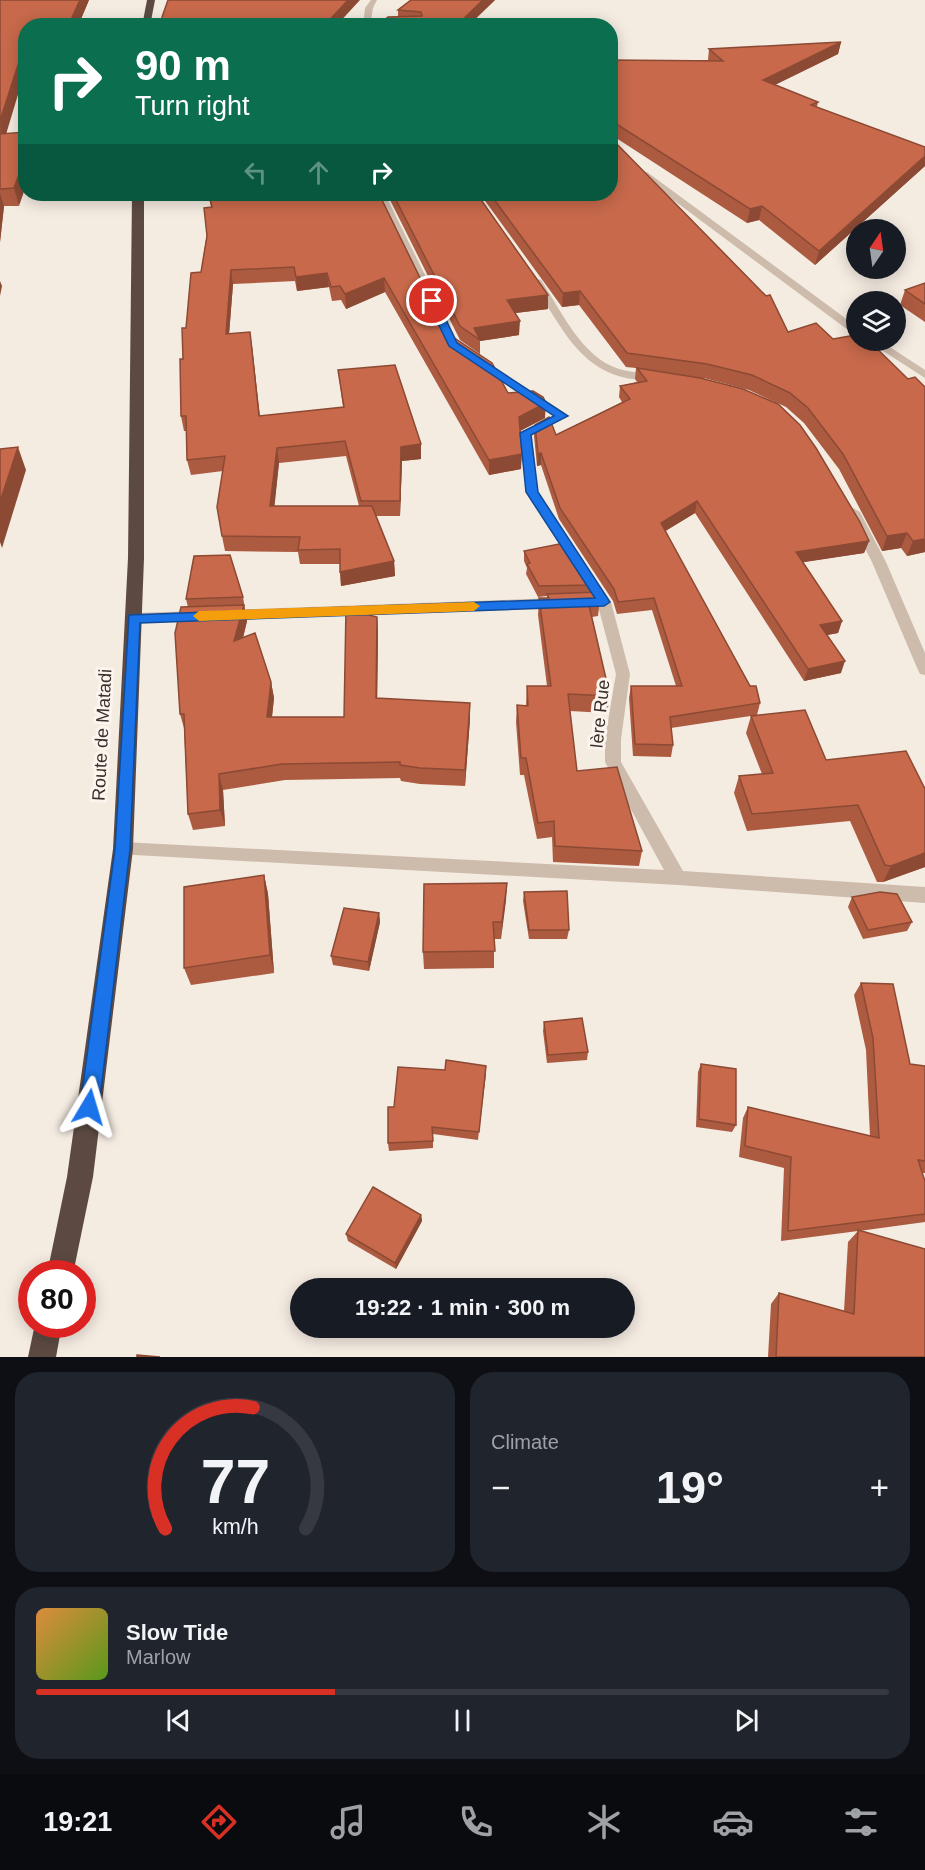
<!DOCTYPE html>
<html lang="en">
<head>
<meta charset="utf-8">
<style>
	body { margin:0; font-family:Arial,sans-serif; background:#20242c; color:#f1f3f6; height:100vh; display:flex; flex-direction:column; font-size:22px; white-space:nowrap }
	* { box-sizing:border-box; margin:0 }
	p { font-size:20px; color:#9ea1a6 }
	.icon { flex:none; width:33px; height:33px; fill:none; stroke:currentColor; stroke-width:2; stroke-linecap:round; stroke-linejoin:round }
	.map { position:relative; height:1357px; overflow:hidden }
	.drawer { display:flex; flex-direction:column; gap:15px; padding:15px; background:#0d0f14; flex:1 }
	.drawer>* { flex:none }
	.banner { position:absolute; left:18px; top:18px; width:600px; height:183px; border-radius:24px; box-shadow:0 3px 15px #0003; background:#0b6e4f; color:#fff; overflow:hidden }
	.needle { width:39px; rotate:13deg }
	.tools { position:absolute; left:846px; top:219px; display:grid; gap:12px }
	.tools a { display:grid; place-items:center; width:60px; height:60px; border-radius:50%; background:#171b24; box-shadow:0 3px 15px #0003; font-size:30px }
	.speed { position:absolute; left:18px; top:1260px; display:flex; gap:12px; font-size:30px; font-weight:700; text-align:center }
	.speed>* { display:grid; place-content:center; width:78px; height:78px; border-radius:50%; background:#171b24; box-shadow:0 3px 15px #0003; line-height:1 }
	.speed .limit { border:9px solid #d22; background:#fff; color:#111 }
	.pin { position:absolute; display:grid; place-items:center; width:51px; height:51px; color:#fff; margin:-26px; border:3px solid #fff; border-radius:50%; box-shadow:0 2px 6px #0007 }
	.me { position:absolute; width:66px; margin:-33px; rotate:7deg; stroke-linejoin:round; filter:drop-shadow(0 0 4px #0008) }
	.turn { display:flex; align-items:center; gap:21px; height:126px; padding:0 18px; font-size:27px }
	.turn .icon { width:78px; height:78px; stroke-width:2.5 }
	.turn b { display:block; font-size:42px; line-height:51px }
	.lanes { display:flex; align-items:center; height:57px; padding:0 18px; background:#0003; justify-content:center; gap:30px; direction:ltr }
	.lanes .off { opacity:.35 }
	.big { font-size:45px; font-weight:700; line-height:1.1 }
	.drawer .tile { flex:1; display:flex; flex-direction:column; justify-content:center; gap:9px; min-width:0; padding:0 21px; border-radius:24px; background:#20242c }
	.drawer .dial { align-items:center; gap:0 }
	.dial svg { height:156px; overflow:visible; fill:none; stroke:#363941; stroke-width:7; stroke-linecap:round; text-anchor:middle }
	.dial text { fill:#f1f3f6; stroke:none }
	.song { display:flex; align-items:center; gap:18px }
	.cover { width:72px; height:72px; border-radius:9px; background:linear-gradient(135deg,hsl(30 70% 55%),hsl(90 70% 35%)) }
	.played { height:6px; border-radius:3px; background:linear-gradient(90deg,#d93025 35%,#363941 35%) }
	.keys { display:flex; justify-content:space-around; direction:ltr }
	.heat { display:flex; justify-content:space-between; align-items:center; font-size:33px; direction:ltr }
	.drawer .tiles { flex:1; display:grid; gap:15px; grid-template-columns:1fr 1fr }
	.tile:last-child { grid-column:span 2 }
	.trip { position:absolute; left:290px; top:1278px; width:345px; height:60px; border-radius:30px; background:#171b24; box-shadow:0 3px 15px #0003; font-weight:700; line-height:60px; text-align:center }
	.menu { display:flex; height:96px; justify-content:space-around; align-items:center; background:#090b0e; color:#9ea1a6 }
	.menu .icon { width:42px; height:42px }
	.menu .on { color:#d93025 }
	.menu b { font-size:27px; color:#f1f3f6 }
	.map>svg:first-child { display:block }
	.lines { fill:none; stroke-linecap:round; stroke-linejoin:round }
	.street { fill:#cdbbac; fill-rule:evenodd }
	.highway { fill:#5c4a42; fill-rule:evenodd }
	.wall { fill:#ac5a40; fill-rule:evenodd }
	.shaded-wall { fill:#8c4a34 }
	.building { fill:#c8694b; stroke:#8c4a34; stroke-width:1.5 }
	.route { fill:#1a73e8; stroke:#114b97; stroke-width:1.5 }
	.slow { fill:#f59e0b }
	.labels { text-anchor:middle; stroke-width:6; stroke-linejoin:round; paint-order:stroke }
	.street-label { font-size:18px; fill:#3b302b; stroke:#fbf5ee }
</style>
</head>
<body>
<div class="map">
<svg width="925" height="1357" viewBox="0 0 925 1357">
	<rect width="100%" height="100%" fill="#f4ebe1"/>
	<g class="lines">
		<g class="street">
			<path d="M371,0H377L373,8L371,20L421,26H363L365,8Z"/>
			<path d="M641,172H647L856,326V334L852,333L641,176Z"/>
			<path d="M376,194H385L458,342L464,348L462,350H454L447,344Z"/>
			<path d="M537,279L541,280C561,310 581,357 619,369C632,373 646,372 660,376V380C651,382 641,380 632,379C578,371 560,323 532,282Z"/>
			<path d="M866,340H879L925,370V378Z"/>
			<path d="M481,360L568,416L532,435L538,492L611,602L630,674L621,739V762L683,871L925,887V903L678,885L117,854L114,849L117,844L123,842L664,870L605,762V739L616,674L597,602L526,492L520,433L553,416L477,365V361Z"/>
			<path d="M853,508L860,512L886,562L925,653V675L920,674L918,670L872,562L846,512Z"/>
			<path d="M559,598L566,603L559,608L226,620L219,615L226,610Z"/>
			<path d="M199,611L206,616L199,621L133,623L126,618L133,613Z"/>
		</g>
		<g class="highway">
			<path d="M147,0H155L150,26H142Z"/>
			<path d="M132,194H144V558L133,849L93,1177L73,1274H47L67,1177L113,849L128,558Z"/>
			<path d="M35,1324H62L56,1357H28Z"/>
		</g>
	</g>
	<g class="wall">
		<path d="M0,0H89L78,26H26L6,134L19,206H4L0,242Z"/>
		<path d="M411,0H495L468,26L398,17V10Z"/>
		<path d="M841,42L838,54L775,85L818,102L817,107L925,147V166L815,265L759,220L747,223L610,134V60H708L709,49Z"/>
		<path d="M208,194H379L447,333L508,393L545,418L520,431L521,469L489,475L385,292L346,309L341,300L332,301L329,287L297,291L295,281L233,284L229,334L252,346L260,416L343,407L338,370L421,444V459L402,461L400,516H376L394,561L395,576L341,586L340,564H300L298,552L225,551L222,536L223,471L191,475L187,460V431H184L181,416L183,359L186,328L201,272L211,207ZM346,456L359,506H274L279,463Z"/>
		<path d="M387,194H477L548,295V309L515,313L519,335L480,341V354L460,340Z"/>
		<path d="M480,194H610L788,332L833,339L925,387V552L907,556L901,548L882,551L839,469L804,423L786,407L749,390L704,378L869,541L864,553L803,562L842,621L838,633L827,635L841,673L804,681L695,513L665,531L760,703L757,715L671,728L673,745L671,757L633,756L629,698L631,686H676L652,610L617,614L613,601L559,519L541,465L537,466L534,436L535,425L556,435L622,402L619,397L620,386L637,382L635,379L636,368L626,367L579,305L562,307Z"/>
		<path d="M925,283V322L900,305L905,290Z"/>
		<path d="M524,551L591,585L590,593L600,599L598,616L592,617L610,696L607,713L570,711L577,771L642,851L639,866L553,862L552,837L537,839L524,775H520L516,722L517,705H526L527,686H547L538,615L539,598H547V596L538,597L526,574L527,568L524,561Z"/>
		<path d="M243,597L247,621L243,638L271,682L274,698L272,717H344L377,617L378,634L377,698L470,719L465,786L420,784L401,781L400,778L285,780L223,790L225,826L193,830L188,814L184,728L180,714L188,607L186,599Z"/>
		<path d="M751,716L826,760L925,789V867L883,882H877L850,821L747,831L734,793L739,776L762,774L746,733Z"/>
		<path d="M264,875L268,894L274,973L191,985L184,968Z"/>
		<path d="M507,883L501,939H494V968L424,969L423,952Z"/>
		<path d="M524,892L569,930L567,939H529L523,901Z"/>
		<path d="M852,897L912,922L907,931L863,939L848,907Z"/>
		<path d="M379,913L380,922L369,971L333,965L331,956Z"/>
		<path d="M861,983L910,1064L925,1066V1173H922L925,1181V1222L859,1231L925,1357H768L771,1304L779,1293L844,1311L848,1242L858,1231L781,1241L784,1168L739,1157L743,1118L748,1107L870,1136L866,1050L854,995Z"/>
		<path d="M544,1022L588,1052L587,1060L547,1063L543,1031Z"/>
		<path d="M701,1064L736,1125L732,1132L696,1127L698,1072Z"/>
		<path d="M486,1066L478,1140L433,1134V1148L389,1151L388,1143L394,1107L445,1070Z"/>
		<path d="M421,1215L422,1221L396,1269L348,1241L346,1234Z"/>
	</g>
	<g class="shaded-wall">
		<path d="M80,0H89L78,26H61Z"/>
		<path d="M348,0H360L336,26H324Z"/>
		<path d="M483,0H495L468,26H456Z"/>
		<path d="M25,40L26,68L1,151L0,121Z"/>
		<path d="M841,42L838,54L760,92L763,80Z"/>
		<path d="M26,155V186L19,206L14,188Z"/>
		<path d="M925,156V166L815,265L819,251Z"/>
		<path d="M0,193L4,206L0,242Z"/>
		<path d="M762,206L759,220L747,223L750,209Z"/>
		<path d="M231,270L233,284L228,348L226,334Z"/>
		<path d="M327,273L329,287L297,291L296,277Z"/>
		<path d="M384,278L385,292L346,309L345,294Z"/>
		<path d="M0,281L2,286L0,296Z"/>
		<path d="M580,291L579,305L562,307L563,293Z"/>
		<path d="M548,295V309L507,314V300Z"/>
		<path d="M520,321L519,335L480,341L474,328Z"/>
		<path d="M250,332L252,346L261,430L259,416Z"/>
		<path d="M546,403L545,418L518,432L519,417Z"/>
		<path d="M421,444V459L402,461L400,516V501L401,447Z"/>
		<path d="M18,447L26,470L2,548L0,542V502Z"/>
		<path d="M277,448L279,463L273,521L270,506Z"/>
		<path d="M541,453V465L537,466L538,454Z"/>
		<path d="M522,454L521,469L489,475V460Z"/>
		<path d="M697,501L695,513L659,535L661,523Z"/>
		<path d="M907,533L901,548L882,551L887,536Z"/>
		<path d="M925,539V552L907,556L913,541Z"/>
		<path d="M869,541L864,553L792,564L796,552Z"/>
		<path d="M394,561L395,576L341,586L340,572Z"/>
		<path d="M244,605L247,621L238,658L234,641Z"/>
		<path d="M377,617L378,634L377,715L376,698Z"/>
		<path d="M842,621L838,633L816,637L820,625Z"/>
		<path d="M845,661L841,673L804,681L808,669Z"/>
		<path d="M271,682L274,698L270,734L267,717Z"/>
		<path d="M470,703V719L465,786V770Z"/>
		<path d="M219,774L223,790L225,826L220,810Z"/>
		<path d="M925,853V867L883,882L891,866Z"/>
		<path d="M264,875L268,894L274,973L270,955Z"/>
		<path d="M507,883L506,901L501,939L502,922Z"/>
		<path d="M379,913L380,922L369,971L368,962Z"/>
		<path d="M486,1066V1074L478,1140L479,1132Z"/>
		<path d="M421,1215L422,1221L396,1269L395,1263Z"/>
	</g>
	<g class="building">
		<path d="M0,0H80L70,22L61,26H26V40L0,121Z"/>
		<path d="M168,0H348L324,26H163L162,17Z"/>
		<path d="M411,0H483L456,26H377L388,17L422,16L421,12L398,10Z"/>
		<path d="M841,42L763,80L818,102L811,105L925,147V156L819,251L762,206L750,209L610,120V60L723,61L709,49Z"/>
		<path d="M26,132V155L14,188L0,189V134Z"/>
		<path d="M610,137L766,296L770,295L788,332L816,323L833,339L856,335V340H868L908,379L915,377L925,387V539L913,541L907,533L887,536L843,454L808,408L790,393L752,375L707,364L627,353L580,291L563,293L490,194H610Z"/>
		<path d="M209,194H379L447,333L492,363L508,393L533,391L543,397L546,403L519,417L522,454L489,460L384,278L345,294L340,286L331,287L327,273L296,277L294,267L231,270L226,334L250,332L259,416L344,407L338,370L395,365L421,444L401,447L400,501H361L345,441L277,448L270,506H372L394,561L340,572V549L298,550L300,537L222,536L217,507L225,456L187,460L186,416H181L180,359H183L182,328H186L191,273L201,272L207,236L204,208L212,207Z"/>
		<path d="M393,194H477L548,295L507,300L520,321L474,328L480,340L460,326Z"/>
		<path d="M925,283V304L905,290Z"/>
		<path d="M637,368L700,378L743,389L778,404L800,425L816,448L860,522L869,541L796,552L842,621L820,625L845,661L808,669L697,501L661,523L750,686H756L760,703L670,717L673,745L635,744L631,686H682L654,598L618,602L614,589L560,508L541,453L538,454L535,425L549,417L556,435L630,399L620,386L647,381Z"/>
		<path d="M18,447L0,502V449Z"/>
		<path d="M564,543L591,585L539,586L527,564L530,563L524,551Z"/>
		<path d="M230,555L243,597L186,599L194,556Z"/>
		<path d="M598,592L600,599L588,601L610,696L568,694L577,771L617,767L642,851L555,846L554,821L538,823L526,758H521L517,705L528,706L527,686H551L539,598H549L547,594Z"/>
		<path d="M244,605L234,641L255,633L271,682L267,717H344L346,609L377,617L376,698L470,703L465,770L420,768L400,765V762L282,764L219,774L220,810L188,814L184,714H180L175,633L181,607Z"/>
		<path d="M805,710L826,760L906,751L925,789V853L891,866L885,865L858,805L752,814L739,776L773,773L751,716Z"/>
		<path d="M264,875L270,955L184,968V887Z"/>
		<path d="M507,883L502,922H493L495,951L423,952L424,884Z"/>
		<path d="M567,891L569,930H529L524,892Z"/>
		<path d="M880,892L897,894L912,922L868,930L852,897Z"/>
		<path d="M344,908L379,913L368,962L331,956Z"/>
		<path d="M861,983L893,984L910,1064L925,1066V1161L918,1160L925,1181V1214L788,1231L791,1157L745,1146L748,1107L879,1138L873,1038Z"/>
		<path d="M582,1018L588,1052L548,1055L544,1022Z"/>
		<path d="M446,1060L486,1066L479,1132L432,1127L433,1141L388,1143V1107H394L398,1067L445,1070Z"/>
		<path d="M701,1064L736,1069V1125L699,1119Z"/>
		<path d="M373,1187L421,1215L395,1263L346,1234Z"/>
		<path d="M858,1230L925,1249V1357H776L779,1293L854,1314Z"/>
		<path d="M137,1355L160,1357H137Z"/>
	</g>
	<path class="route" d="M429,299L437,301L457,343L568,416L531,435L538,492L610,602L604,606L140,623L130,849L99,1107L96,1113L89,1116L83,1113L80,1107L115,849L129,615L595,598L526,492L520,433L554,416L449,346L427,301Z"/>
	<path class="slow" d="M474,602L480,606L474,611L199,621L193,616L199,611Z"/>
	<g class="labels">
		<g class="street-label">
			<text transform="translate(600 714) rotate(-84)" y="6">Ière Rue</text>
			<text transform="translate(102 735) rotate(-87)" y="6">Route de Matadi</text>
		</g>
	</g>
</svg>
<div class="tools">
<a><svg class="needle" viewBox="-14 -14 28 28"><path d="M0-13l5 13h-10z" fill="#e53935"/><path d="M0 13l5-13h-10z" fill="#9ea1a6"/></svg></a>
<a><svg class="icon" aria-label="layers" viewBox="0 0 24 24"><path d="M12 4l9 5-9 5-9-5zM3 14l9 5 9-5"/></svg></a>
</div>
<div class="speed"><div class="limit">80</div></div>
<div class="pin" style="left:432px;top:301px;background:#d93025"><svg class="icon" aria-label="arrive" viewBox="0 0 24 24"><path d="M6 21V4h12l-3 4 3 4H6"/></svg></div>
<svg class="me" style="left:89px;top:1107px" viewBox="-20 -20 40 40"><path d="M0-17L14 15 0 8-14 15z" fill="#1a73e8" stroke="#fff" stroke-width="4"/></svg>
<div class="trip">19:22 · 1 min · 300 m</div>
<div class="banner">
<div class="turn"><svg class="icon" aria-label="right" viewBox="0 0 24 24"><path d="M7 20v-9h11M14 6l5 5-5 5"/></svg><div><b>90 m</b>Turn right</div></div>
<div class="lanes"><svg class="icon off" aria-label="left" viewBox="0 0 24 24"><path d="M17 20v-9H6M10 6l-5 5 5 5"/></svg><svg class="icon off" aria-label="ahead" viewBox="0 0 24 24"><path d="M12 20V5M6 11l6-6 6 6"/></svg><svg class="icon" aria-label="right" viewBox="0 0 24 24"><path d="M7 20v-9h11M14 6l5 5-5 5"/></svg></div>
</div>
</div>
<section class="drawer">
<div class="tiles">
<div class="tile dial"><svg viewBox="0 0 100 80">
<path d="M14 69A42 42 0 1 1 86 69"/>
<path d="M14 69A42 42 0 0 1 59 7" stroke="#d93025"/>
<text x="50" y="56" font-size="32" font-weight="700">77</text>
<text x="50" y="72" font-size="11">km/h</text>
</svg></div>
<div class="tile"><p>Climate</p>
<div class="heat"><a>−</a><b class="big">19°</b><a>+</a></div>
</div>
<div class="tile">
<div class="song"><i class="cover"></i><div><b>Slow Tide</b><p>Marlow</p></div></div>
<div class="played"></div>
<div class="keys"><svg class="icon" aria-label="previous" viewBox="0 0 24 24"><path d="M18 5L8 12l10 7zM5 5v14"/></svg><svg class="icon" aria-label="pause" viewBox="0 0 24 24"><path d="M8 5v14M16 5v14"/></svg><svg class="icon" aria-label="next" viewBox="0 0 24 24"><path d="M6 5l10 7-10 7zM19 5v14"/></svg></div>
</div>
</div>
</section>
<nav class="menu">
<b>19:21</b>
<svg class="icon on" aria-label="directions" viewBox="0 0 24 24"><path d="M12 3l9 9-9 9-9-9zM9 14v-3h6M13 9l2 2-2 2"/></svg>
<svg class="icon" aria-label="music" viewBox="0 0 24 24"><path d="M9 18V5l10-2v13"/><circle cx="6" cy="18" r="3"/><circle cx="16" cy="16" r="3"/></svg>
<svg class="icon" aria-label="phone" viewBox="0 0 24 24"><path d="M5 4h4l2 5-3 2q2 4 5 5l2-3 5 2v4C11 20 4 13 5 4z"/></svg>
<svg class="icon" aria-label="climate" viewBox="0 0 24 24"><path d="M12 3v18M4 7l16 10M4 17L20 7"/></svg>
<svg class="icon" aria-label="car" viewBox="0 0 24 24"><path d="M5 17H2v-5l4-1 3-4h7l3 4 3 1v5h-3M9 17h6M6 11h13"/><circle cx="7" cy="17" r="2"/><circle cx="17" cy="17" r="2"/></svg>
<svg class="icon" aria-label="filters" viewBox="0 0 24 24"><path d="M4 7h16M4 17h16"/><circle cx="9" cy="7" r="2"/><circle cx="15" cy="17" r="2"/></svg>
</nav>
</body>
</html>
